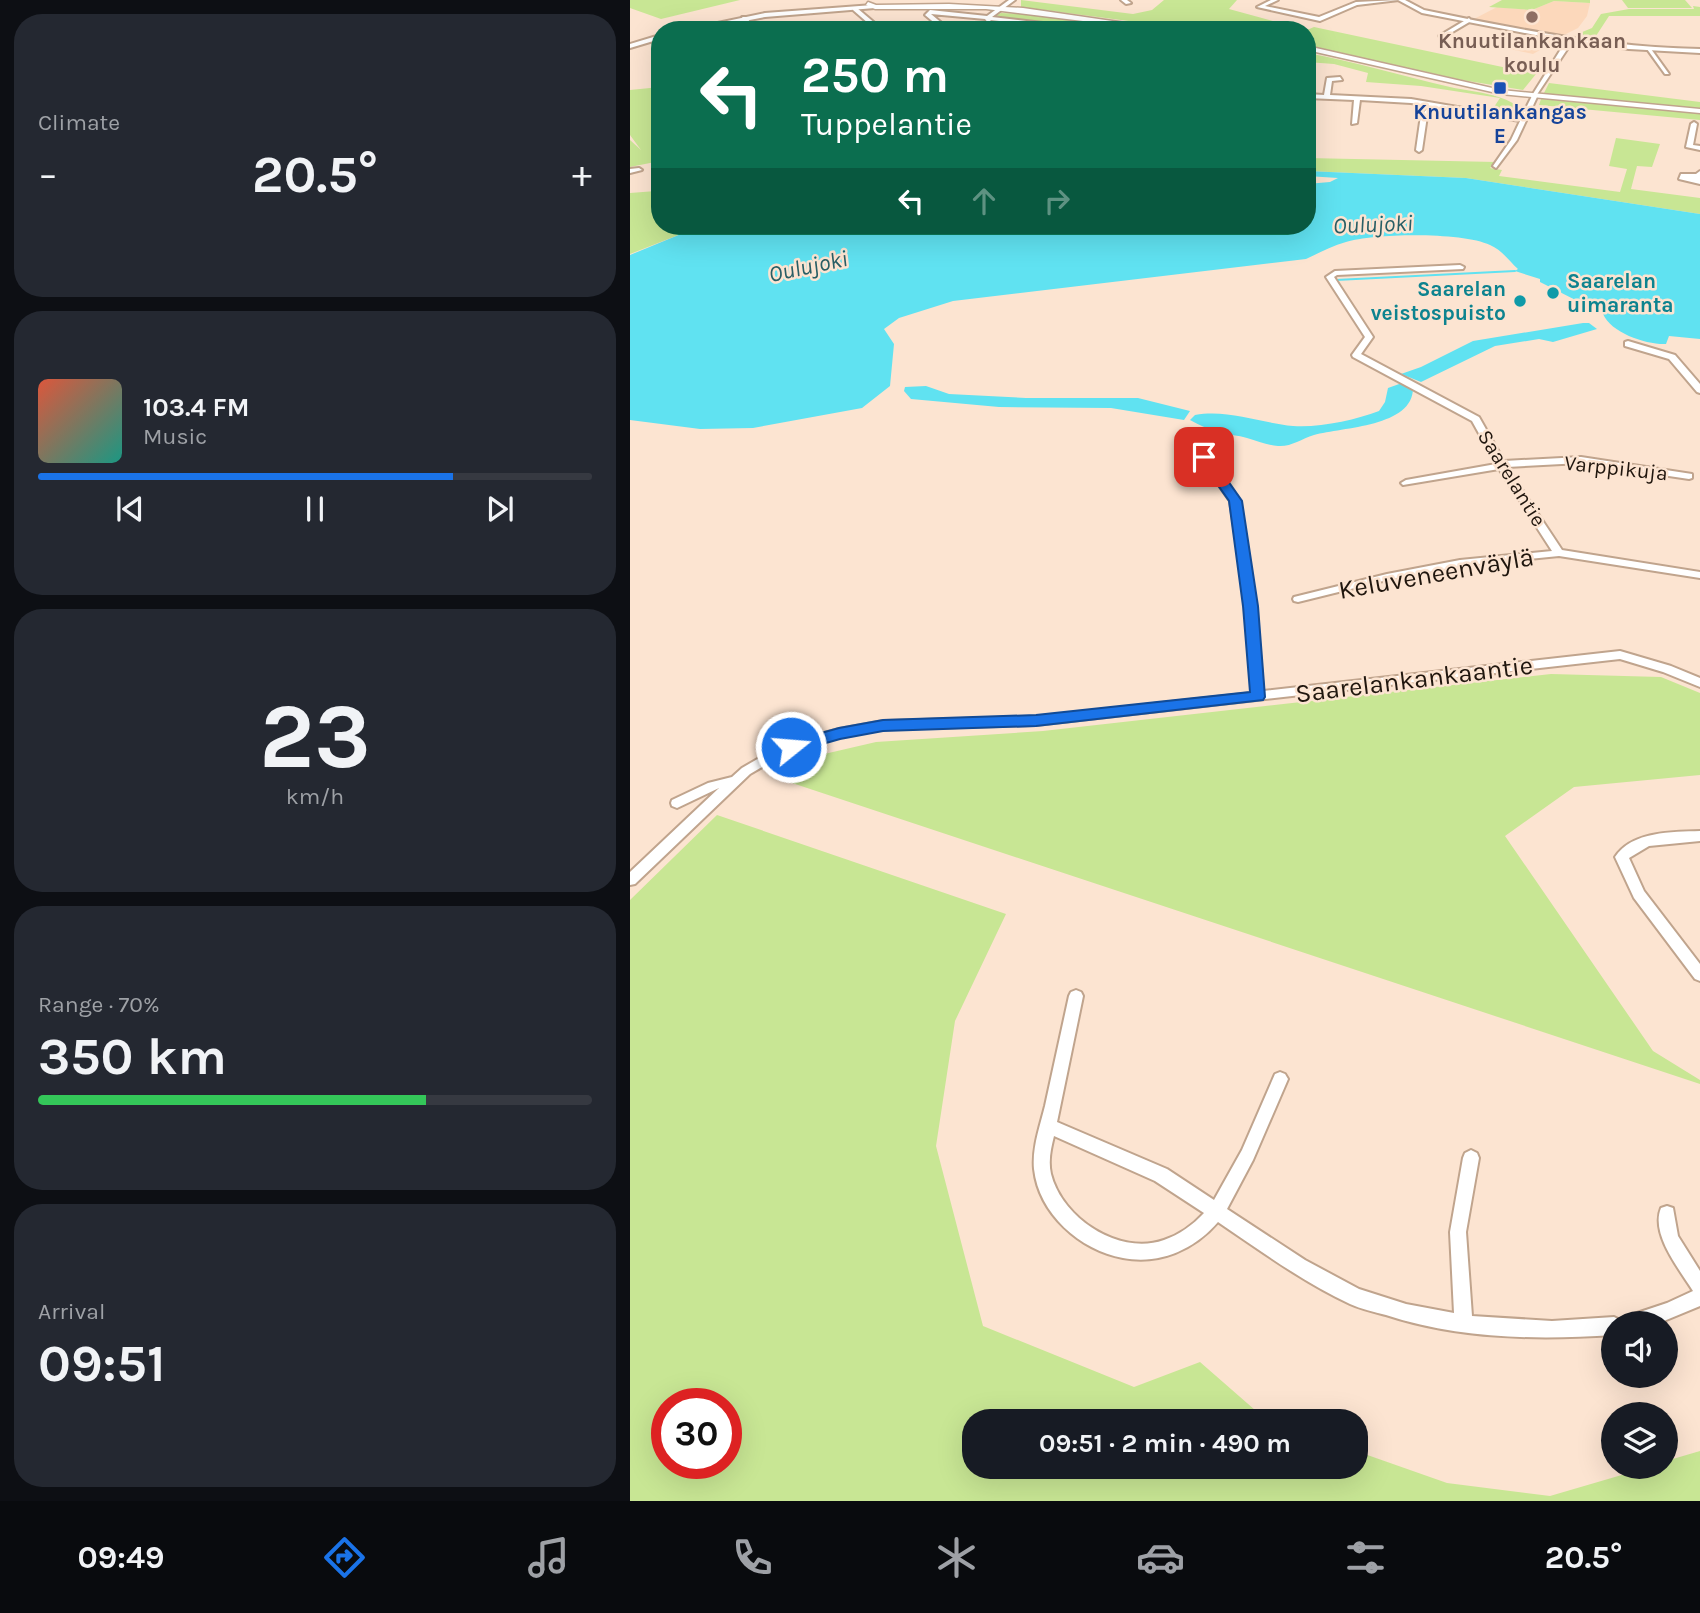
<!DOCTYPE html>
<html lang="en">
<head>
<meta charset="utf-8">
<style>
	body { margin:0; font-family:Karla,sans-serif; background:#242831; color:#f1f3f6; height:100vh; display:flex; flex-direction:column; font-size:26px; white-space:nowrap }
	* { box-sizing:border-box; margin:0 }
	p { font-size:23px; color:#9ea1a6 }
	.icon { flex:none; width:38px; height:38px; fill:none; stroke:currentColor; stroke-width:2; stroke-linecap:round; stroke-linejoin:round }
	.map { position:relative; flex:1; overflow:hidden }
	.panel { display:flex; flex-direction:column; gap:14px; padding:14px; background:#0d0f14; width:630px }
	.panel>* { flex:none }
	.top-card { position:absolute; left:21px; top:21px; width:665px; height:214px; border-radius:28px; box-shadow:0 7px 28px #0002; background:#0b6e4f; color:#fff; overflow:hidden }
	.fabs { position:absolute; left:971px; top:1311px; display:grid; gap:14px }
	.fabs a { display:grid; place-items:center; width:77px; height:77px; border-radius:50%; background:#171b24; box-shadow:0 7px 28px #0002; font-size:35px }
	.speed { position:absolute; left:21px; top:1388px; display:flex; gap:14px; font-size:35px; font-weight:700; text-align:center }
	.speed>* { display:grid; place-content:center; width:91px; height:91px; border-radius:50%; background:#171b24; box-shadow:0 7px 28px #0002; line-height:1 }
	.speed .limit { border:10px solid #d22; background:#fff; color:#111 }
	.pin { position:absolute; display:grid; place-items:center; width:60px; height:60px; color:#fff; margin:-30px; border-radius:14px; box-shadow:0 4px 10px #0006 }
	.me { position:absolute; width:77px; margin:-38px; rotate:73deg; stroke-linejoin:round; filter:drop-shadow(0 0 5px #0008) }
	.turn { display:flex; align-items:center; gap:24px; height:147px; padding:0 35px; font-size:32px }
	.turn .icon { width:91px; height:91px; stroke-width:2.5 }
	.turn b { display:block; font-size:49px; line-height:60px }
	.lanes { display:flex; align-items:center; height:66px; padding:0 35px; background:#0003; justify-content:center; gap:35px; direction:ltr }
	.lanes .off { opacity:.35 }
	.big { font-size:52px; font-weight:700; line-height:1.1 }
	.panel .widget { flex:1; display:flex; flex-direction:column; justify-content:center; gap:10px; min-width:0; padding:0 24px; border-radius:28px; background:#242831 }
	.panel .dial { align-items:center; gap:0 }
	.dial b { font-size:91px; line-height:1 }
	.song { display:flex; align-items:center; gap:21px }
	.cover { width:84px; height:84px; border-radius:10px; background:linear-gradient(135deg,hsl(10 70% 55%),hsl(170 70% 35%)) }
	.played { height:7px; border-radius:4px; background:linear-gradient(90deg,#1a73e8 75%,#363941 75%) }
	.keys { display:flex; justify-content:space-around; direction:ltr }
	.heat { display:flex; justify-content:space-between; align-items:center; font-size:38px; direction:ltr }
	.charge { height:10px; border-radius:5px; background:linear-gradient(90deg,#34c759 70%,#363941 0) }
	.trip { position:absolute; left:332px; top:1409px; width:406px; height:70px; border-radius:28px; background:#171b24; box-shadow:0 7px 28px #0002; font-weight:700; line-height:70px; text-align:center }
	.tabs { display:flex; height:112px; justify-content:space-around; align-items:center; background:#090b0e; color:#9ea1a6 }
	.tabs .icon { width:49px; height:49px }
	.tabs .active { color:#1a73e8 }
	.tabs b { font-size:32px; color:#f1f3f6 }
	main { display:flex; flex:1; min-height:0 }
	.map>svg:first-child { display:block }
	.built { fill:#fcd8bb }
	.green { fill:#c8e694; fill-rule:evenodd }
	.water { fill:#60e2f1 }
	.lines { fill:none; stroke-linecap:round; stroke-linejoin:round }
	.stream { stroke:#60e2f1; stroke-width:2 }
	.minor-casing { stroke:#c0a48d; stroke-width:4 }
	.tertiary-casing { stroke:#c0a48d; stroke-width:4 }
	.secondary-casing { stroke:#c0a48d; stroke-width:3 }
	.minor { fill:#fff; fill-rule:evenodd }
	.tertiary { fill:#fff; fill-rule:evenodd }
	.secondary { fill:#fff; fill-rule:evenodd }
	.route { fill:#1a73e8; stroke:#114b97; stroke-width:2 }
	.education-dot { fill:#8d6e63; stroke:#fce4d1; stroke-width:2.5 }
	.transit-dot { fill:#1a4fb4; stroke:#fce4d1; stroke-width:2.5 }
	.culture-dot { fill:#0f9aa8; stroke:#fce4d1; stroke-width:2.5 }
	.labels { text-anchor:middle; stroke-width:5; stroke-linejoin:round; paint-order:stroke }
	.far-education-label { font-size:21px; font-weight:bold; fill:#785e54; stroke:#fce4d1 }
	.far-transit-label { font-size:21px; font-weight:bold; fill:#164399; stroke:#fce4d1 }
	.far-culture-label { font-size:21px; font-weight:bold; fill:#0d838f; stroke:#fce4d1; text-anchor:start }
	.far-street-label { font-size:21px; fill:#20160e; stroke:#fce4d1 }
	.far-water-label { font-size:23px; font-style:italic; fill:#285e65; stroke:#fce4d1 }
	.street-label { font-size:26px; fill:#20160e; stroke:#fce4d1 }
</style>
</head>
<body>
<main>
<section class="panel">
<div class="widget"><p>Climate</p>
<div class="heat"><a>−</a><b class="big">20.5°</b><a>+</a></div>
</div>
<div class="widget">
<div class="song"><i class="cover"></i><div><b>103.4 FM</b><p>Music</p></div></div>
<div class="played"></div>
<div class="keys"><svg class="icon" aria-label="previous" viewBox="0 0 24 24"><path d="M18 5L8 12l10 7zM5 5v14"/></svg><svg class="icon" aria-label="pause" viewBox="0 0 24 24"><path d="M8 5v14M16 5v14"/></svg><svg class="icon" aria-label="next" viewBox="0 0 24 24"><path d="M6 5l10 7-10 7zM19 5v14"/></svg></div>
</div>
<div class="widget dial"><b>23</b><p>km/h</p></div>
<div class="widget"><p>Range · 70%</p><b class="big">350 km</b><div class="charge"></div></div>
<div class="widget"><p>Arrival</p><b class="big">09:51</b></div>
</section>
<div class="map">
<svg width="1070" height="1501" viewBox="0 0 1070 1501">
	<rect width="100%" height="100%" fill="#fce4d1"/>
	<g class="built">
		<path d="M924,1L960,3L957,16L948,28L930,37L844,19L867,7L902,10Z"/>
		<path d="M898,35L926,41L903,54L875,48Z"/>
	</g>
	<g class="green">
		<path d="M0,0H110L31,19L0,8Z"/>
		<path d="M391,0L503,14L522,10L534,0H607L599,9L676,30H568L391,7Z"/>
		<path d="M872,0H960V3L924,1L902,10L859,7Z"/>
		<path d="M992,0H1055L1062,8H998Z"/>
		<path d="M1063,6L1070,7V16H979L964,39L945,35L962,28L971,14L999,9H1064Z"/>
		<path d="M371,13L418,15L523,30H477L366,16Z"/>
		<path d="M684,27L906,74L893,90L832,80L677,45V30Z"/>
		<path d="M677,53C726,62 772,76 820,87C843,92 868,93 888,106L884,117L860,113L870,98L791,86L736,82L738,73L704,64L677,62Z"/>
		<path d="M919,83L1070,102V108L920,95L914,93Z"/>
		<path d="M30,87V161L0,167V140L11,150L0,135V90Z"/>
		<path d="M911,99L1070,113V120L909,105Z"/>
		<path d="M986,138L1030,144L1022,167L1007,166L1001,189L1070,198V214L836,178L677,171V158L866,162L860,168L872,170L869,176L990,192L997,169L979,166Z"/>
		<path d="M30,184V226H94L51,234L0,254V193L26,191Z"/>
		<path d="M921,674L1031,677L1070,693V775L944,787L875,836L1023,1051L1070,1080V1084L141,776L190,755L246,742L413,731Z"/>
		<path d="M87,815L376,914L325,1021L306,1146L353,1326L504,1387L570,1362L633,1417L643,1421H345V1466H726V1451L817,1483L920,1496L1019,1467L1036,1466V1461L1070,1451V1501H0V900ZM37,1404H96V1463H37Z"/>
	</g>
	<g class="water">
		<path d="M677,171L836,178L1070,214V339L1039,336L1036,344C1017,345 981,333 973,314L910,282V279L885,271L888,269C879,261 872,250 860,245C833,232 745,233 716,242C702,246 689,253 676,259L323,301L269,318L254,329L264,344L260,386L232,408L123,428L70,429L0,420V255L51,234L94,226H677V184L700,182L708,178L677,176Z"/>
		<path d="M953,323H959L967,329L923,342L909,339L865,346L791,382L771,374L791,367L843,341Z"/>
		<path d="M772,383L783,388C783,427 713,427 684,435C671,439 661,447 648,446C636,445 628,441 617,438C608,435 599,435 590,433C580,430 569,425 560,420L565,415C598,409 631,423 663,426C689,428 725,420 749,411L755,402L758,388Z"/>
		<path d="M296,386L319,394L396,398H508L560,411L554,420L481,408L369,407L281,399L274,391L275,387Z"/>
	</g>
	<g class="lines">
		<g class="stream">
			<path d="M65,226L67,231"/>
			<path d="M706,280L885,271"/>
		</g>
		<g class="minor-casing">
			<g id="minor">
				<path d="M379,0H385L362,17L471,30H451L360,20L370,30H364L355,19L301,14L320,30H313L295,15L300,10L357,16Z"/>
				<path d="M491,0H497L501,3L496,4Z"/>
				<path d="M641,0H648L635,6L689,17L726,2L769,0L727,5L690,21L627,7Z"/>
				<path d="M223,8H227L253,30H246L223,10Z"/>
				<path d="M112,17H116L127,30H121Z"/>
				<path d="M839,18L841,21L814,37L809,36Z"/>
				<path d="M1017,49H1021L1039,74H1035Z"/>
				<path d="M28,67H30V71L25,69Z"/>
				<path d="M710,77L712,80L702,81L700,95L781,99L891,118L902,96L907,97L887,140L866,168L863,166L881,140L890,121L806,107L797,116L792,150L789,152L786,150L791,115L800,106L781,103L730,100L727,123L722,124L724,100L677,98V94L694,95L697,78Z"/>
				<path d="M1064,122L1067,124L1063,145L1070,146V150L1056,147L1061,124Z"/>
				<path d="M0,169L9,168L12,170L0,173Z"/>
				<path d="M1070,171V184L1049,179L1051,174H1066Z"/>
				<path d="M830,265L834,267L833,269L707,275L704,277L743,337L731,354L849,417L874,461L951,457L1062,474V478L1059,479L951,463L877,467L932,550L1070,572V578L929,556L830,566L757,580L668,602L664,601L663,599L664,597L757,574L830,560L922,551L869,469L773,485L771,483L776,480L866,464L842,421L723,357L722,355L735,337L696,277L705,271Z"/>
				<path d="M998,341L1045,355L1070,384V393L1067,392L1039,359L995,346V342Z"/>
				<path d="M574,454L577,455L610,501L626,606L633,691L990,651L1041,666L1070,678V687L1033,672L990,659L406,725L253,729L209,737L178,745L151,756L120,774L5,884L0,885V872L89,788L47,808L42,806L41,803L42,800L78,783L102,777L112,768L143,750L171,739L209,729L253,721L406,717L622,693L616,606L600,501L569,457Z"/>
				<path d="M1070,831V841L1019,846L999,858L1014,891L1070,964V981L1065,979L1004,898L985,857C1002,831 1042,832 1070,831Z"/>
				<path d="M446,990L451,992L453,996L427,1122L537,1169L584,1200L612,1150L645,1074L650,1072L655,1074L658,1079L623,1160L597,1209L675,1260L729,1289L776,1304L824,1313L820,1232L833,1158L835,1153L841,1150L847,1153L849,1158L836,1232L842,1316L922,1321L984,1317L990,1320L992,1323H984V1335C907,1340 829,1339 756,1315C744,1312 731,1309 720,1304C673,1282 631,1251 588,1222C564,1250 529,1265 493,1258C450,1250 409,1214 404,1169C402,1148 410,1126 415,1106C423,1069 431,1033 439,996L441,992ZM424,1136L525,1181L574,1213C564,1224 549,1235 534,1240C489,1256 432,1218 421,1174C418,1161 421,1148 424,1136Z"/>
				<path d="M1037,1206L1043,1208L1048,1236L1070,1271V1306L1029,1323H992L995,1317L1037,1303L1063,1291C1050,1270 1020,1234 1031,1208Z"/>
			</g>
		</g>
		<g class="tertiary-casing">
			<g id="tertiary">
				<path d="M768,0H775L794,10C886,29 976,47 1070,49V53L999,49L942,42L904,99L901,97L936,41L792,13Z"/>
				<path d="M243,5L245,8L135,17L68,30H54L135,13Z"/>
				<path d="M30,35V39L0,48V44Z"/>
			</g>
		</g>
		<g class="secondary-casing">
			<g id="secondary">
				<path d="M238,2L246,5L319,4L393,8L544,30H526L356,9H245L236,5Z"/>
				<path d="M677,46L871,90L1070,109V113L871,94L677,50Z"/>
			</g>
		</g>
		<use href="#minor" class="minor"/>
		<use href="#tertiary" class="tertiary"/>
		<use href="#secondary" class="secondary"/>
	</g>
	<path class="route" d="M574,453L579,454L612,501L628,606L635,697L633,700L406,726L253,731L210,739L161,753L155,751L153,747L155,743L209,728L253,720L406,715L620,692L613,606L599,501L568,457Z"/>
	<circle class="education-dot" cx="902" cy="17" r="7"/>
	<rect class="transit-dot" x="863" y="81" width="14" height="14" rx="3.5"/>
	<g class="culture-dot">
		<circle cx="923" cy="293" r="7"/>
		<circle cx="890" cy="301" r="7"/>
	</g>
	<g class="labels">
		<g class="far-education-label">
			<text x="902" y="48">Knuutilankankaan<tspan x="902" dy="24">koulu</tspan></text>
		</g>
		<g class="far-transit-label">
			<text x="870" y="119">Knuutilankangas<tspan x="870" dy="24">E</tspan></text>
		</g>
		<g class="far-culture-label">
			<text x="937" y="288">Saarelan<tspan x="937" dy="24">uimaranta</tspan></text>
			<text x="876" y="296" text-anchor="end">Saarelan<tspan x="876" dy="24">veistospuisto</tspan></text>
		</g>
		<g class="far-street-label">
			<text transform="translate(986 468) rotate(6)" y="7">Varppikuja</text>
			<text transform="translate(882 478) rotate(58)" y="7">Saarelantie</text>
		</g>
		<g class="far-water-label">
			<text transform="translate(743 224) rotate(-2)" y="8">Oulujoki</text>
			<text transform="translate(178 266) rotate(-12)" y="8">Oulujoki</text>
		</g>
		<g class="street-label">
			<text transform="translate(806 573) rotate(-10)" y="9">Keluveneenväylä</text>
			<text transform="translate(784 679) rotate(-7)" y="9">Saarelankankaantie</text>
		</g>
	</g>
</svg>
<div class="fabs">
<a><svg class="icon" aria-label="sound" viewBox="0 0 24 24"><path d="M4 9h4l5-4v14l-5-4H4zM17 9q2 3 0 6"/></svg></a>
<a><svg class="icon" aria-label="layers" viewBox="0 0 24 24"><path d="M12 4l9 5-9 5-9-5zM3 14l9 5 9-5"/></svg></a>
</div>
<div class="speed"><div class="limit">30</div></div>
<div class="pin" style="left:574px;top:457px;background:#d93025"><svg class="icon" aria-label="arrive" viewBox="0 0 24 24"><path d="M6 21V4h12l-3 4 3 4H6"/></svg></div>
<svg class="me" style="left:161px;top:747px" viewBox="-20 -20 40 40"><circle r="17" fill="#1a73e8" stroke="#fff" stroke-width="3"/><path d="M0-11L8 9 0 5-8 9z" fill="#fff"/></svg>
<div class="trip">09:51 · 2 min · 490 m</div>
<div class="top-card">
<div class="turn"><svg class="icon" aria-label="left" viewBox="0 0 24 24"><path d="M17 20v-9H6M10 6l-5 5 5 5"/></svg><div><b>250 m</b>Tuppelantie</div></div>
<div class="lanes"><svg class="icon" aria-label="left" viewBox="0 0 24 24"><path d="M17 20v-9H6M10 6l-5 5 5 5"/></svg><svg class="icon off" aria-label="ahead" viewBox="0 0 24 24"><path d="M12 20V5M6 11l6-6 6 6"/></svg><svg class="icon off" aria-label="right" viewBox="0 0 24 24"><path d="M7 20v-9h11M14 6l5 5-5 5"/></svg></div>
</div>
</div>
</main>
<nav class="tabs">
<b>09:49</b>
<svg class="icon active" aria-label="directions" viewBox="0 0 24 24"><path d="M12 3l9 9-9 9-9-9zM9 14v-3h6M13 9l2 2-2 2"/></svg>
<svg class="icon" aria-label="music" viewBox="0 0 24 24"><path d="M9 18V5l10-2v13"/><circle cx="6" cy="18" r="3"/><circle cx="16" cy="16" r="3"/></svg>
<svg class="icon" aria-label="phone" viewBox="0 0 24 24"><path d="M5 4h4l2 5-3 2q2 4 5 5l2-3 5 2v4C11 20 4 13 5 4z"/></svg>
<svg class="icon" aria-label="climate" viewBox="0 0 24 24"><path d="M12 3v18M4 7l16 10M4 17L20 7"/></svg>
<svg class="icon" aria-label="car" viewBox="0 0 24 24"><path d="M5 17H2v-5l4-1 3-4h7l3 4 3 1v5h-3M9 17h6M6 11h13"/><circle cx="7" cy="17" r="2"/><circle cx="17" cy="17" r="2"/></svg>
<svg class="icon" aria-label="filters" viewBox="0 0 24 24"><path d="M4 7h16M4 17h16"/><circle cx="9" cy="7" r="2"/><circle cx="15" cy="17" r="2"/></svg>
<b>20.5°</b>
</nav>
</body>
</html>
